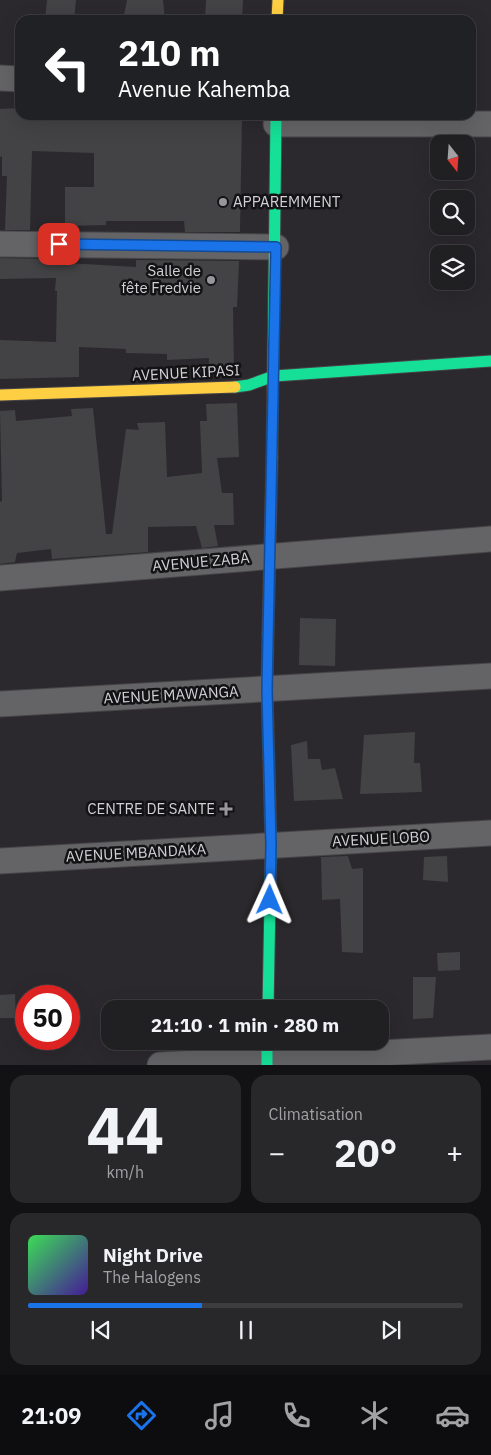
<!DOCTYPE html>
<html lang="fr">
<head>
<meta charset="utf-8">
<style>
	body { margin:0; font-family:"IBM Plex Sans",sans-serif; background:#28272a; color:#f1f3f6; height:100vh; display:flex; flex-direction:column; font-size:19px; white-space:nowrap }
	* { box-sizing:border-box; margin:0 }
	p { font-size:16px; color:#a2a2a5 }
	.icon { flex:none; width:28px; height:28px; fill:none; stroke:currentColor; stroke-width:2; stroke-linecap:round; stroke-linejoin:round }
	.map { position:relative; height:1065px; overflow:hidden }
	.drawer { display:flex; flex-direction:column; gap:10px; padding:10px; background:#121113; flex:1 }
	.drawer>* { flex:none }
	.guide { position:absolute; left:15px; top:15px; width:461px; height:105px; border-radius:15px; box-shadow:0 5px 20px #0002,0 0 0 1px #3d3d40; background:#202124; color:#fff; overflow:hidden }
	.needle { width:32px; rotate:163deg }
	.fabs { position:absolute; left:430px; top:135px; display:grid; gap:10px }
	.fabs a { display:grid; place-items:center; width:45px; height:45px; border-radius:10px; background:#201f22; box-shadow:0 5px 20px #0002,0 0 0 1px #3d3d40; font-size:25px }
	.speed { position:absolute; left:15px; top:985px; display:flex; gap:10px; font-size:25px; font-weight:700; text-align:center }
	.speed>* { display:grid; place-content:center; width:65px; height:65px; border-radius:50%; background:#201f22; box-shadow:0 5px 20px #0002,0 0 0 1px #3d3d40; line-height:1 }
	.speed .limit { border:8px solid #d22; background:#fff; color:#111 }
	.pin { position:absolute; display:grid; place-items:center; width:42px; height:42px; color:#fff; margin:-21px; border-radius:10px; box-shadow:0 2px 8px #0006 }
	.me { position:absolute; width:55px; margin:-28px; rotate:1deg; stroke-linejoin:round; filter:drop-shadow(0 0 4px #0008) }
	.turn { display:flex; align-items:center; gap:18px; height:105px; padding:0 20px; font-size:22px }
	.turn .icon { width:65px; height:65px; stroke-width:2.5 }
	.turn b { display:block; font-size:35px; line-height:42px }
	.big { font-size:38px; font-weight:700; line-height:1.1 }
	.drawer .tile { flex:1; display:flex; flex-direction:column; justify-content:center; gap:8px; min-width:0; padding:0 18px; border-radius:15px; background:#28272a }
	.drawer .dial { align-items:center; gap:0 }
	.dial b { font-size:65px; line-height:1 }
	.song { display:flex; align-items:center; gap:15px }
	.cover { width:60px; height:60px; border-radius:8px; background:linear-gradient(135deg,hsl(130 70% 55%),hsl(260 70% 35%)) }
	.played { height:5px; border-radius:2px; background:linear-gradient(90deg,#1a73e8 40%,#3d3d40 40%) }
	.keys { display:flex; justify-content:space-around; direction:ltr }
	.heat { display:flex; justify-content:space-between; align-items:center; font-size:28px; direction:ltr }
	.drawer .tiles { flex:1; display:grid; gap:10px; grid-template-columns:1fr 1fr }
	.tile:last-child { grid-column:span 2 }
	.trip { position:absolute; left:101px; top:1000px; width:288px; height:50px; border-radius:15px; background:#201f22; box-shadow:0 5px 20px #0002,0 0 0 1px #3d3d40; font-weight:700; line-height:50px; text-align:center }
	.menu { display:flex; height:80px; justify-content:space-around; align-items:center; background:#0d0c0e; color:#a2a2a5 }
	.menu .icon { width:35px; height:35px }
	.menu .current { color:#1a73e8 }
	.menu b { font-size:22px; color:#f1f3f6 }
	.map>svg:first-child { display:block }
	.building { fill:#434244 }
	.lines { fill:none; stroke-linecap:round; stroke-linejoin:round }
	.street-casing { stroke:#464447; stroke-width:27 }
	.fast-casing { stroke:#464447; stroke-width:13 }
	.slow-casing { stroke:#464447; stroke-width:13 }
	.jam-casing { stroke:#464447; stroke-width:13 }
	.street { stroke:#646365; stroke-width:25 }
	.fast { stroke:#16e098; stroke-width:11 }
	.slow { stroke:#ffcf43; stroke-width:11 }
	.jam { stroke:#f24e42; stroke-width:11 }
	.route-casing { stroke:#114b97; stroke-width:12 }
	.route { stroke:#1a73e8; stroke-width:9 }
	.poi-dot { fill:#98969a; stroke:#131214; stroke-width:2 }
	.labels { text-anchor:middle; stroke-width:5; stroke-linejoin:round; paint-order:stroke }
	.poi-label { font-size:15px; fill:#d2d0d4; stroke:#131214; text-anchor:end }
	.street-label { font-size:15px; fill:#d2d0d4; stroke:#131214 }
</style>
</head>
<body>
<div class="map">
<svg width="491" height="1065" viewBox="0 0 491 1065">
	<rect width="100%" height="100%" fill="#2b292d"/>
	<g class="building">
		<path d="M47,0H76L74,20H45Z"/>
		<path d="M127,0H163L165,20H123Z"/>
		<path d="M206,0H243L242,20H205Z"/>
		<path d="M20,108V115H242L240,232H185L184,221H106V225L65,226V187H94V153L32,151L30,230H5L7,176H2V156L0,157V109Z"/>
		<path d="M0,258L49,259V262L136,267V260L239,261L237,307H233L234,371L209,373V358L167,360V354L126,353V349L79,347V377L0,379V340L56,342L57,291H55L56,278L0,279Z"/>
		<path d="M237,403L239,457L217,458L222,493H233L234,525H214L218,546L202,548L196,526L148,527V552L52,559L51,549L17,553L15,562L0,564V502L2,501L0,411L15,410L16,421L72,416L71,409L93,408L106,534H112L126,429L139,430L137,423L165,422L167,477L202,473L200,421H207L206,404Z"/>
		<path d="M300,618L336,619L335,666L299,665Z"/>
		<path d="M415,732L414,763H420L422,792L360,794L364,735Z"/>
		<path d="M307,741L308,759H320L322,770L335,768L343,799L294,801L291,745Z"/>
		<path d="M348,856L352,869L363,868V953L342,952L340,899L322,900L321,857Z"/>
		<path d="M447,856L448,882L423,880L424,857Z"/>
		<path d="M460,952V970L438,971L437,953Z"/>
		<path d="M413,977H436L433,1018L413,1019Z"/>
		<path d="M15,994L16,1018H0V995Z"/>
	</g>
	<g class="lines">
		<g class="street-casing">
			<g id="street">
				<path d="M0,78L20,79"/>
				<path d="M276,124H491"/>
				<path d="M0,244L276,247"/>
				<path d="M0,578L491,539"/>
				<path d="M0,704L491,676"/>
				<path d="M0,861L491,833"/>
				<path d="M160,1065L491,1047"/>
			</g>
		</g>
		<g class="fast-casing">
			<g id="fast">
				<path d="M235,387L249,385L274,376L491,361"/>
				<path d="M272,458L276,115"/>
				<path d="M268,1009L271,845L267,690L268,633"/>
				<path d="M267,1041V1065"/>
			</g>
		</g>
		<g class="slow-casing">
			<g id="slow">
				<path d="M277,20L278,0"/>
				<path d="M0,395L235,387"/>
			</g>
		</g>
		<g class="jam-casing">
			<path id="jam" d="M268,633L272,458"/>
		</g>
		<use href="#street" class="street"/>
		<use href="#fast" class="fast"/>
		<use href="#slow" class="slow"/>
		<use href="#jam" class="jam"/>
	</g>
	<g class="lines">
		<g class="route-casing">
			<path id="route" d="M59,244L276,247L267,690L271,845L270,900"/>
		</g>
		<use href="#route" class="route"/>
	</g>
	<g class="poi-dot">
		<circle cx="223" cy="202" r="5"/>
		<circle cx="211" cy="280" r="5"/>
		<path d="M223.5 801.5h5v5h5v5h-5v5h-5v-5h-5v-5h5z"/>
	</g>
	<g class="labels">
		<g class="poi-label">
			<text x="233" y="207" text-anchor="start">APPAREMMENT</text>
			<text x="201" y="276">Salle de<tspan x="201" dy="17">fête Fredvie</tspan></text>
			<text x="215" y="814">CENTRE DE SANTE</text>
		</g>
		<g class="street-label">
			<text transform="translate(186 373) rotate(-3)" y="5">AVENUE KIPASI</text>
			<text transform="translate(201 562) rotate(-5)" y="5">AVENUE ZABA</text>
			<text transform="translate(171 695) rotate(-3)" y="5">AVENUE MAWANGA</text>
			<text transform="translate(381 839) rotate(-3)" y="5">AVENUE LOBO</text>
			<text transform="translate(136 853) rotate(-3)" y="5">AVENUE MBANDAKA</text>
		</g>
	</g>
</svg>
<div class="fabs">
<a><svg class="needle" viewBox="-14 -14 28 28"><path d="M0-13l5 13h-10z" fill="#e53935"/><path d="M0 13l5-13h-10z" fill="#a2a2a5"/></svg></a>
<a><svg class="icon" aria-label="search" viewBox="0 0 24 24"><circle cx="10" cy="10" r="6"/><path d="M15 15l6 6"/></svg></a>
<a><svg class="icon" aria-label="layers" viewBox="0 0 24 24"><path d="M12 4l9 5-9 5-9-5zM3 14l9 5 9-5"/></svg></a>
</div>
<div class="speed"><div class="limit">50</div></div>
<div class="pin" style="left:59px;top:244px;background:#d93025"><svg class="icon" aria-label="arrive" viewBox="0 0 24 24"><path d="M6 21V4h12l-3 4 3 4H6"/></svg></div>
<svg class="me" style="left:270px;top:900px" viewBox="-20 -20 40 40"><path d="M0-17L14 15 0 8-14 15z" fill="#1a73e8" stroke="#fff" stroke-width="4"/></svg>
<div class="trip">21:10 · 1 min · 280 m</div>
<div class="guide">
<div class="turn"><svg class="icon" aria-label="left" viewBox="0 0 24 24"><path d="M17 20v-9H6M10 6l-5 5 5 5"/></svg><div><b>210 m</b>Avenue Kahemba</div></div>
</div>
</div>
<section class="drawer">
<div class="tiles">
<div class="tile dial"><b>44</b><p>km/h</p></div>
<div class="tile"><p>Climatisation</p>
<div class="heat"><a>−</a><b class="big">20°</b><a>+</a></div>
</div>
<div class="tile">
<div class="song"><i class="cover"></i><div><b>Night Drive</b><p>The Halogens</p></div></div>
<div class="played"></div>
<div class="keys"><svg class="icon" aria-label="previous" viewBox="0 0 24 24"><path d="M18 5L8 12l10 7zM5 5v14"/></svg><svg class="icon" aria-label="pause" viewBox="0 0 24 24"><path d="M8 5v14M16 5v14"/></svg><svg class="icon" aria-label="next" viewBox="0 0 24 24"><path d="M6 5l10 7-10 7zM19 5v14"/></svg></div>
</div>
</div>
</section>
<nav class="menu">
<b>21:09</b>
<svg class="icon current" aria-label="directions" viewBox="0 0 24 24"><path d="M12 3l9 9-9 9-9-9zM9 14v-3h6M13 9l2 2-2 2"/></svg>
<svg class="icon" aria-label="music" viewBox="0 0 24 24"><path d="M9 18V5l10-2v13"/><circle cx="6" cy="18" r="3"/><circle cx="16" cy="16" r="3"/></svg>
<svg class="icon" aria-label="phone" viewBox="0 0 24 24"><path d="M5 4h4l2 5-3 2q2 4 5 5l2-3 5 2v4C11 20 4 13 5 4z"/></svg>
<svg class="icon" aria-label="climate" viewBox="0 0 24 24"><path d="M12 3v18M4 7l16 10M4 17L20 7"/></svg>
<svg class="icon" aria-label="car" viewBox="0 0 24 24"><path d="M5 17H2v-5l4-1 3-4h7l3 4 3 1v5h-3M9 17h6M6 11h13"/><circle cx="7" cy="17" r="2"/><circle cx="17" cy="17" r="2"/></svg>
</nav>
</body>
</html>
